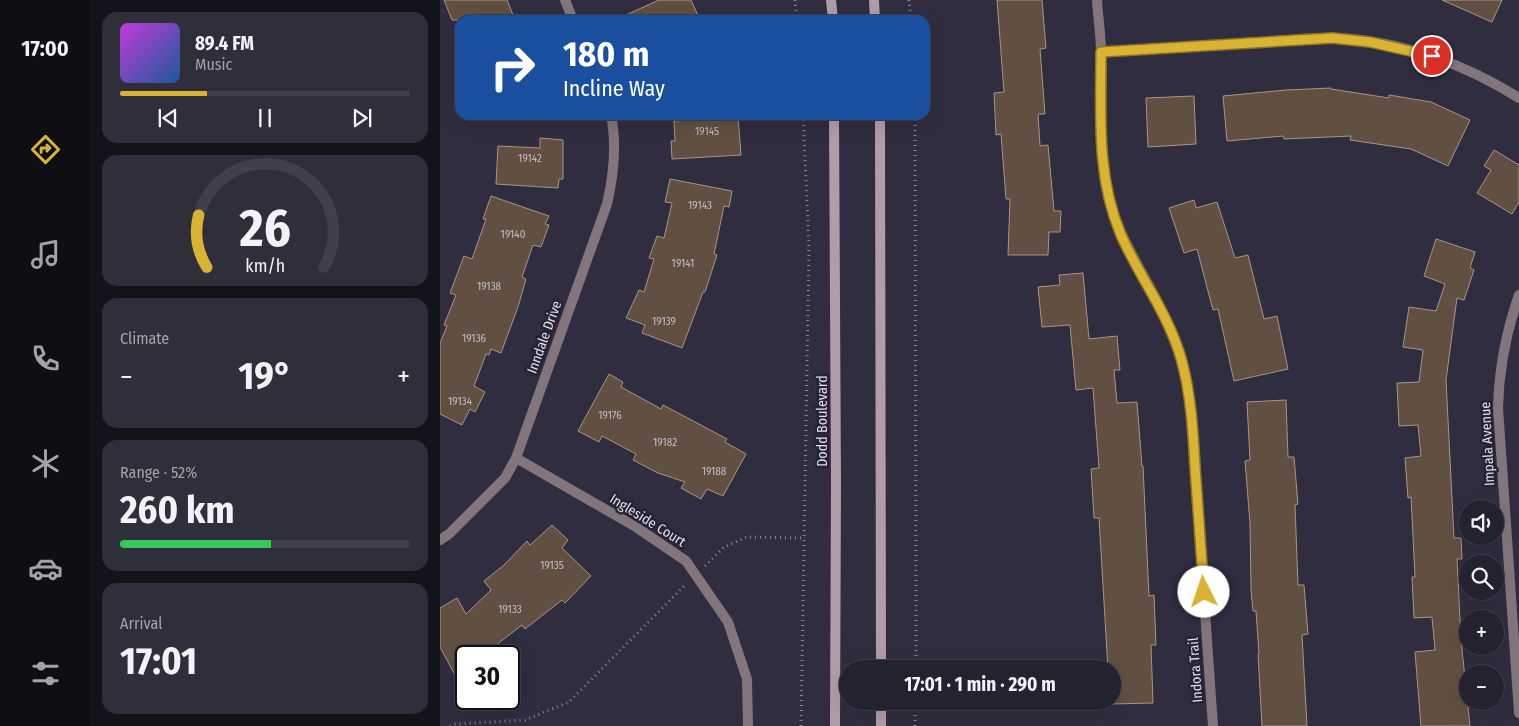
<!DOCTYPE html>
<html lang="en">
<head>
<meta charset="utf-8">
<style>
	body { margin:0; font-family:"Fira Sans Condensed",sans-serif; background:#2f2f3b; color:#f1f3f6; height:100vh; display:flex; flex-direction:column; font-size:19px; white-space:nowrap }
	* { box-sizing:border-box; margin:0 }
	p { font-size:16px; color:#a3a4aa }
	.icon { flex:none; width:28px; height:28px; fill:none; stroke:currentColor; stroke-width:2; stroke-linecap:round; stroke-linejoin:round }
	.map { position:relative; flex:1; overflow:hidden }
	.side { display:flex; flex-direction:column; gap:12px; padding:12px; background:#13131a; width:350px }
	.side>* { flex:none }
	.top-card { position:absolute; left:15px; top:15px; width:475px; height:105px; border-radius:15px; box-shadow:0 5px 20px #0002,0 0 0 1px #403f4b; background:#1a4fa0; color:#fff; overflow:hidden }
	.buttons { position:absolute; left:1019px; top:500px; display:grid; gap:10px }
	.buttons a { display:grid; place-items:center; width:45px; height:45px; border-radius:50%; background:#23222f; box-shadow:0 5px 20px #0002,0 0 0 1px #403f4b; font-size:25px }
	.speed { position:absolute; left:15px; top:645px; display:flex; gap:10px; font-size:25px; font-weight:700; text-align:center }
	.speed>* { display:grid; place-content:center; width:65px; height:65px; border-radius:50%; background:#23222f; box-shadow:0 5px 20px #0002,0 0 0 1px #403f4b; line-height:1 }
	.speed .limit { border:2px solid #111; border-radius:8px; background:#fff; color:#111 }
	.pin { position:absolute; display:grid; place-items:center; width:42px; height:42px; color:#fff; margin:-21px; border:2px solid #fff; border-radius:50%; box-shadow:0 1px 5px #0007 }
	.me { position:absolute; width:55px; margin:-28px; rotate:356deg; stroke-linejoin:round; filter:drop-shadow(0 0 4px #0008) }
	.turn { display:flex; align-items:center; gap:18px; height:105px; padding:0 25px; font-size:22px }
	.turn .icon { width:65px; height:65px; stroke-width:2.5 }
	.turn b { display:block; font-size:35px; line-height:42px }
	.big { font-size:38px; font-weight:700; line-height:1.1 }
	.side .card { flex:1; display:flex; flex-direction:column; justify-content:center; gap:8px; min-width:0; padding:0 18px; border-radius:15px; background:#2f2f3b }
	.side .dial { align-items:center; gap:0 }
	.dial svg { height:130px; overflow:visible; fill:none; stroke:#403f4b; stroke-width:7; stroke-linecap:round; text-anchor:middle }
	.dial text { fill:#f1f3f6; stroke:none }
	.song { display:flex; align-items:center; gap:15px }
	.cover { width:60px; height:60px; border-radius:8px; background:linear-gradient(135deg,hsl(290 70% 55%),hsl(210 70% 35%)) }
	.played { height:5px; border-radius:2px; background:linear-gradient(90deg,#d9b334 30%,#403f4b 30%) }
	.keys { display:flex; justify-content:space-around; direction:ltr }
	.heat { display:flex; justify-content:space-between; align-items:center; font-size:28px; direction:ltr }
	.charge { height:8px; border-radius:4px; background:linear-gradient(90deg,#34c759 52%,#403f4b 0) }
	.trip { position:absolute; left:399px; top:660px; width:282px; height:50px; border-radius:25px; background:#23222f; box-shadow:0 5px 20px #0002,0 0 0 1px #403f4b; font-weight:700; line-height:50px; text-align:center }
	main { display:flex; flex:1; min-height:0 }
	.dock { display:flex; flex-direction:column; width:90px; justify-content:space-around; align-items:center; background:#0e0e13; color:#a3a4aa }
	.dock .icon { width:35px; height:35px }
	.dock .active { color:#d9b334 }
	.dock b { font-size:22px; color:#f1f3f6 }
	.map>svg:first-child { display:block }
	.building { fill:#615042; stroke:#a99686 }
	.lines { fill:none; stroke-linecap:round; stroke-linejoin:round }
	.path { stroke:#878695; stroke-width:3; stroke-dasharray:1 4; stroke-linecap:butt }
	.minor { stroke:#82767c; stroke-width:10 }
	.secondary { stroke:#b19da8; stroke-width:10 }
	.route-casing { stroke:#8d7422; stroke-width:12 }
	.route { stroke:#d9b334; stroke-width:9 }
	.labels { text-anchor:middle; stroke-width:5; stroke-linejoin:round; paint-order:stroke }
	.number-label { font-size:11px; fill:#c0bbc1 }
	.street-label { font-size:14px; fill:#e0dfeb; stroke:#252335 }
</style>
</head>
<body>
<main>
<nav class="dock">
<b>17:00</b>
<svg class="icon active" aria-label="directions" viewBox="0 0 24 24"><path d="M12 3l9 9-9 9-9-9zM9 14v-3h6M13 9l2 2-2 2"/></svg>
<svg class="icon" aria-label="music" viewBox="0 0 24 24"><path d="M9 18V5l10-2v13"/><circle cx="6" cy="18" r="3"/><circle cx="16" cy="16" r="3"/></svg>
<svg class="icon" aria-label="phone" viewBox="0 0 24 24"><path d="M5 4h4l2 5-3 2q2 4 5 5l2-3 5 2v4C11 20 4 13 5 4z"/></svg>
<svg class="icon" aria-label="climate" viewBox="0 0 24 24"><path d="M12 3v18M4 7l16 10M4 17L20 7"/></svg>
<svg class="icon" aria-label="car" viewBox="0 0 24 24"><path d="M5 17H2v-5l4-1 3-4h7l3 4 3 1v5h-3M9 17h6M6 11h13"/><circle cx="7" cy="17" r="2"/><circle cx="17" cy="17" r="2"/></svg>
<svg class="icon" aria-label="filters" viewBox="0 0 24 24"><path d="M4 7h16M4 17h16"/><circle cx="9" cy="7" r="2"/><circle cx="15" cy="17" r="2"/></svg>
</nav>
<section class="side">
<div class="card">
<div class="song"><i class="cover"></i><div><b>89.4 FM</b><p>Music</p></div></div>
<div class="played"></div>
<div class="keys"><svg class="icon" aria-label="previous" viewBox="0 0 24 24"><path d="M18 5L8 12l10 7zM5 5v14"/></svg><svg class="icon" aria-label="pause" viewBox="0 0 24 24"><path d="M8 5v14M16 5v14"/></svg><svg class="icon" aria-label="next" viewBox="0 0 24 24"><path d="M6 5l10 7-10 7zM19 5v14"/></svg></div>
</div>
<div class="card dial"><svg viewBox="0 0 100 80">
<path d="M14 69A42 42 0 1 1 86 69"/>
<path d="M14 69A42 42 0 0 1 9 37" stroke="#d9b334"/>
<text x="50" y="56" font-size="32" font-weight="700">26</text>
<text x="50" y="72" font-size="11">km/h</text>
</svg></div>
<div class="card"><p>Climate</p>
<div class="heat"><a>−</a><b class="big">19°</b><a>+</a></div>
</div>
<div class="card"><p>Range · 52%</p><b class="big">260 km</b><div class="charge"></div></div>
<div class="card"><p>Arrival</p><b class="big">17:01</b></div>
</section>
<div class="map">
<svg width="1079" height="726" viewBox="0 0 1079 726">
	<rect width="100%" height="100%" fill="#2f2d3f"/>
	<g class="building">
		<path d="M4,0H67L75,20H12Z"/>
		<path d="M219,0H251L260,20H175Z"/>
		<path d="M557,0H602L606,48L600,49L605,114H598L600,146L608,145L614,211H621L620,232H609L608,255H568L570,199H566L561,134L556,135L554,93L564,92Z"/>
		<path d="M1002,0H1062L1052,22Z"/>
		<path d="M891,88V89L949,98V95L991,102L1030,120L1008,166L971,149L910,140L911,136L844,139L843,136L787,141L783,96L846,90Z"/>
		<path d="M754,96L756,144L708,147L706,98Z"/>
		<path d="M298,117L301,155L232,159L231,141H235L234,121Z"/>
		<path d="M100,138L123,140V179H119L118,188L56,184L58,146L100,148Z"/>
		<path d="M1054,150L1079,165V202L1072,214L1037,193L1051,170L1044,166Z"/>
		<path d="M230,179L292,191L289,207L284,206L274,254L277,255L265,292H263L242,348L202,333L205,325L186,318L199,290L204,292L214,259L209,258L217,236L224,238L232,203L225,202Z"/>
		<path d="M51,196L109,216L105,224L109,225L101,247L93,245L82,277L86,279L78,307L61,353L51,349L49,355L46,354L34,386L45,392L35,412L30,409L22,425L0,414V343L7,326L4,325L16,295L10,293L24,256L32,259L46,219H43Z"/>
		<path d="M754,200L756,208L777,202L795,258L808,255L824,319L837,316L848,369L794,381L778,309L773,310L757,249L744,253L729,208Z"/>
		<path d="M996,239L1035,252L1030,268L1034,270L1024,300L1017,298L1006,380L1014,538H1021L1022,559H1017L1021,640L1030,726H981L975,652L995,650L992,617L974,618L972,577H975L971,497L968,498L965,458L981,456L978,425L959,426L957,383L979,382L983,350L963,347L969,307L996,311L1005,284L984,276Z"/>
		<path d="M643,273L649,339L677,336L680,370H674L677,403L697,402L702,466H703L709,596L714,595L716,645H711L713,703L672,704V669H668L659,518H654L651,469L659,468L653,388L636,390L630,325L602,327L598,287L620,285L619,275Z"/>
		<path d="M169,374L183,382L181,387L221,409L223,405L272,431L287,439L285,442L306,454L283,496L267,489L261,499L241,488L245,482L218,473L193,460L196,454L162,436L159,442L138,431Z"/>
		<path d="M846,400L848,457H854L858,504L855,505L858,585H864L868,634L862,635L867,726H822L818,654H819L816,611H813L811,590L810,523L805,461L810,460L807,402Z"/>
		<path d="M112,525L128,540L122,548L151,576L125,603L122,600L85,629L82,625L42,656H26V668L15,675L0,647V608L17,598L26,614L51,590L44,581L64,565L87,541L90,545Z"/>
	</g>
	<g class="lines">
		<g class="path">
			<path d="M355,0L357,20"/>
			<path d="M469,0L471,20"/>
			<path d="M475,115L476,669"/>
			<path d="M265,566L284,547L307,537L363,538"/>
			<path d="M10,726L15,724L85,720L129,702L244,586"/>
			<path d="M361,726L369,247L363,115"/>
			<path d="M475,726V701"/>
		</g>
		<g class="minor">
			<path d="M125,0L133,20"/>
			<path d="M657,0C658,18 661,35 661,53C663,100 657,146 667,192C677,235 702,270 721,309C736,337 743,367 750,398L773,726"/>
			<path d="M661,52C714,49 767,45 821,42C851,40 882,36 912,39C971,45 1028,66 1079,98"/>
			<path d="M1079,295C1066,332 1059,369 1058,408L1079,713"/>
			<path d="M76,458L196,527L246,561L288,622L307,679L308,726"/>
			<path d="M0,540L9,534L65,478L76,458L167,204C174,174 177,145 171,115"/>
		</g>
		<g class="secondary">
			<path d="M391,0L393,20"/>
			<path d="M434,0L435,20"/>
			<path d="M394,115L396,483L395,726"/>
			<path d="M440,115L441,669"/>
			<path d="M441,701V726"/>
		</g>
	</g>
	<g class="lines">
		<g class="route-casing">
			<path id="route" d="M764,592C761,550 758,508 755,467C753,430 751,394 741,358C727,311 700,278 681,235C656,176 661,114 661,52L892,38L930,42L992,56"/>
		</g>
		<use href="#route" class="route"/>
	</g>
	<g class="labels">
		<g class="number-label">
			<text x="267" y="135">19145</text>
			<text x="90" y="162">19142</text>
			<text x="260" y="209">19143</text>
			<text x="73" y="238">19140</text>
			<text x="243" y="267">19141</text>
			<text x="49" y="290">19138</text>
			<text x="224" y="325">19139</text>
			<text x="34" y="342">19136</text>
			<text x="20" y="405">19134</text>
			<text x="170" y="419">19176</text>
			<text x="225" y="446">19182</text>
			<text x="274" y="475">19188</text>
			<text x="112" y="569">19135</text>
			<text x="70" y="613">19133</text>
		</g>
		<g class="street-label">
			<text transform="translate(104 337) rotate(-70)" y="5">Inndale Drive</text>
			<text transform="translate(382 421) rotate(-90)" y="5">Dodd Boulevard</text>
			<text transform="translate(1047 444) rotate(-93)" y="5">Impala Avenue</text>
			<text transform="translate(208 520) rotate(32)" y="5">Ingleside Court</text>
			<text transform="translate(755 670) rotate(-94)" y="5">Indora Trail</text>
		</g>
	</g>
</svg>
<div class="buttons">
<a><svg class="icon" aria-label="sound" viewBox="0 0 24 24"><path d="M4 9h4l5-4v14l-5-4H4zM17 9q2 3 0 6"/></svg></a>
<a><svg class="icon" aria-label="search" viewBox="0 0 24 24"><circle cx="10" cy="10" r="6"/><path d="M15 15l6 6"/></svg></a>
<a>+</a>
<a>−</a>
</div>
<div class="speed"><div class="limit">30</div></div>
<div class="pin" style="left:992px;top:56px;background:#d93025"><svg class="icon" aria-label="arrive" viewBox="0 0 24 24"><path d="M6 21V4h12l-3 4 3 4H6"/></svg></div>
<svg class="me" style="left:764px;top:592px" viewBox="-20 -20 40 40"><circle r="19" fill="#fff"/><path d="M0-13L10 11 0 6-10 11z" fill="#d9b334"/></svg>
<div class="trip">17:01 · 1 min · 290 m</div>
<div class="top-card">
<div class="turn"><svg class="icon" aria-label="right" viewBox="0 0 24 24"><path d="M7 20v-9h11M14 6l5 5-5 5"/></svg><div><b>180 m</b>Incline Way</div></div>
</div>
</div>
</main>
</body>
</html>
